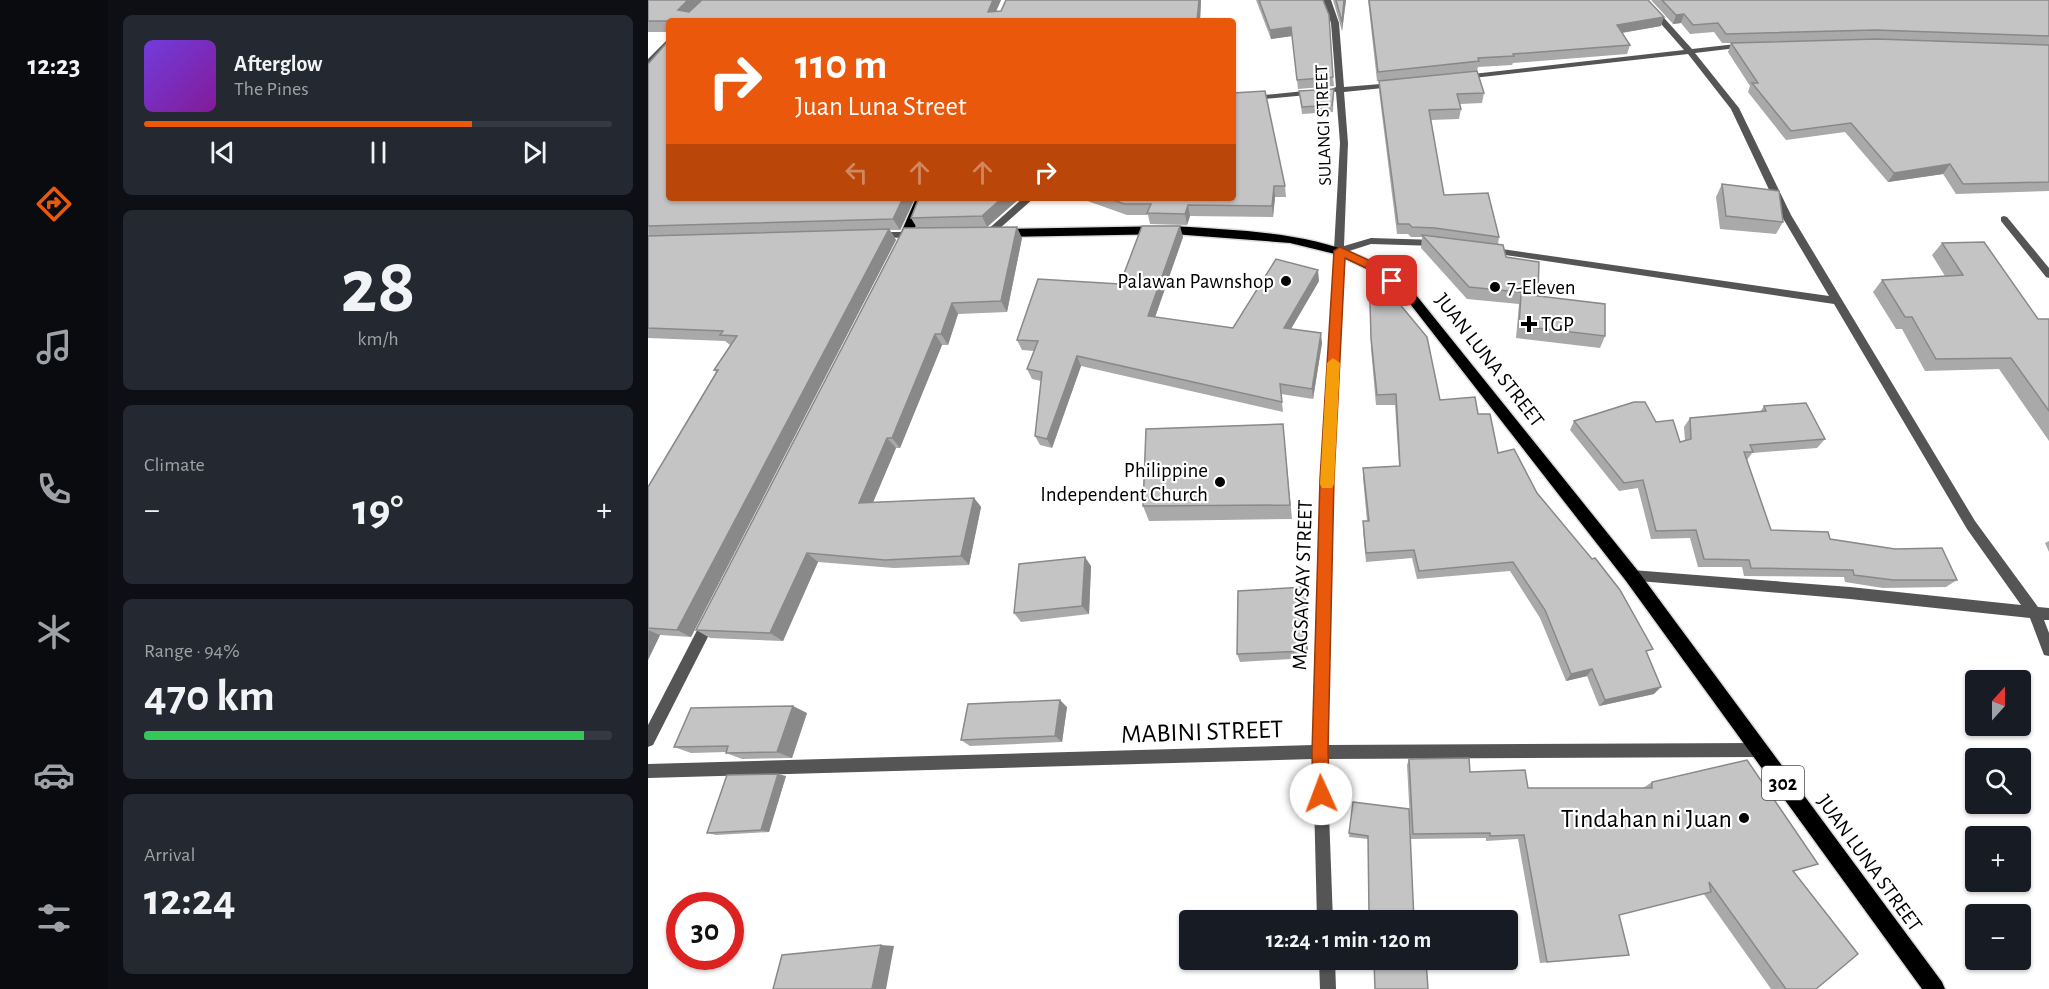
<!DOCTYPE html>
<html lang="en">
<head>
<meta charset="utf-8">
<style>
	body { margin:0; font-family:"Alegreya Sans",sans-serif; background:#242831; color:#f1f3f6; height:100vh; display:flex; flex-direction:column; font-size:22px; white-space:nowrap }
	* { box-sizing:border-box; margin:0 }
	p { font-size:20px; color:#9ea1a6 }
	.icon { flex:none; width:33px; height:33px; fill:none; stroke:currentColor; stroke-width:2; stroke-linecap:round; stroke-linejoin:round }
	.map { position:relative; flex:1; overflow:hidden }
	.panel { display:flex; flex-direction:column; gap:15px; padding:15px; background:#0d0f14; width:540px }
	.panel>* { flex:none }
	.banner { position:absolute; left:18px; top:18px; width:570px; height:183px; border-radius:6px; box-shadow:0 2px 4px #0004; background:#ea580c; color:#fff; overflow:hidden }
	.needle { width:39px; rotate:21deg }
	.fabs { position:absolute; left:1317px; top:670px; display:grid; gap:12px }
	.fabs a { display:grid; place-items:center; width:66px; height:66px; border-radius:6px; background:#171b24; box-shadow:0 2px 4px #0004; font-size:30px }
	.speed { position:absolute; left:18px; top:892px; display:flex; gap:12px; font-size:30px; font-weight:700; text-align:center }
	.speed>* { display:grid; place-content:center; width:78px; height:78px; border-radius:50%; background:#171b24; box-shadow:0 2px 4px #0004; line-height:1 }
	.speed .limit { border:9px solid #d22; background:#fff; color:#111 }
	.pin { position:absolute; display:grid; place-items:center; width:51px; height:51px; color:#fff; margin:-26px; border-radius:12px; box-shadow:0 3px 9px #0006 }
	.me { position:absolute; width:66px; margin:-33px; rotate:358deg; stroke-linejoin:round; filter:drop-shadow(0 0 4px #0008) }
	.turn { display:flex; align-items:center; gap:21px; height:126px; padding:0 30px; font-size:27px }
	.turn .icon { width:78px; height:78px; stroke-width:2.5 }
	.turn b { display:block; font-size:42px; line-height:51px }
	.lanes { display:flex; align-items:center; height:57px; padding:0 30px; background:#0003; justify-content:center; gap:30px; direction:ltr }
	.lanes .off { opacity:.35 }
	.big { font-size:45px; font-weight:600; line-height:1.1 }
	.panel .widget { flex:1; display:flex; flex-direction:column; justify-content:center; gap:9px; min-width:0; padding:0 21px; border-radius:9px; background:#242831 }
	.panel .dial { align-items:center; gap:0 }
	.dial b { font-size:78px; line-height:1 }
	.song { display:flex; align-items:center; gap:18px }
	.cover { width:72px; height:72px; border-radius:9px; background:linear-gradient(135deg,hsl(260 70% 55%),hsl(290 70% 35%)) }
	.played { height:6px; border-radius:3px; background:linear-gradient(90deg,#ea580c 70%,#363941 70%) }
	.keys { display:flex; justify-content:space-around; direction:ltr }
	.heat { display:flex; justify-content:space-between; align-items:center; font-size:33px; direction:ltr }
	.charge { height:9px; border-radius:4px; background:linear-gradient(90deg,#34c759 94%,#363941 0) }
	.trip { position:absolute; left:531px; top:910px; width:339px; height:60px; border-radius:6px; background:#171b24; box-shadow:0 2px 4px #0004; font-weight:600; line-height:60px; text-align:center }
	main { display:flex; flex:1; min-height:0 }
	.tabs { display:flex; flex-direction:column; width:108px; justify-content:space-around; align-items:center; background:#090b0e; color:#9ea1a6 }
	.tabs .icon { width:42px; height:42px }
	.tabs .on { color:#ea580c }
	.tabs b { font-size:27px; color:#f1f3f6 }
	.map>svg:first-child { display:block }
	.lines { fill:none; stroke-linecap:round; stroke-linejoin:round }
	.primary-casing { stroke:#dbdbdb; stroke-width:3 }
	.minor { fill:#555; fill-rule:evenodd }
	.tertiary { fill:#555; fill-rule:evenodd }
	.primary { fill:#000; fill-rule:evenodd }
	.wall { fill:#a9a9a9 }
	.shaded-wall { fill:#898989 }
	.building { fill:#c4c4c4; stroke:#898989; stroke-width:1.5 }
	.route { fill:#ea580c; stroke:#983908; stroke-width:1.5 }
	.slow { fill:#f59e0b }
	.poi-dot { fill:#000; stroke:#fff; stroke-width:2 }
	.labels { text-anchor:middle; stroke-width:4.5; stroke-linejoin:round; paint-order:stroke }
	.far-street-label { font-size:18px; fill:#000; stroke:#fff }
	.shield { fill:#fff; stroke:#4c4c4c; stroke-width:1.5 }
	.shield-label { font-size:20px; font-weight:bold; fill:#000 }
	.poi-label { font-size:21px; fill:#000; stroke:#fff; text-anchor:end }
	.street-label { font-size:21px; fill:#000; stroke:#fff }
	.near-street-label { font-size:26px; fill:#000; stroke:#fff }
	.near-poi-label { font-size:26px; fill:#000; stroke:#fff; text-anchor:end }
</style>
</head>
<body>
<main>
<nav class="tabs">
<b>12:23</b>
<svg class="icon on" aria-label="directions" viewBox="0 0 24 24"><path d="M12 3l9 9-9 9-9-9zM9 14v-3h6M13 9l2 2-2 2"/></svg>
<svg class="icon" aria-label="music" viewBox="0 0 24 24"><path d="M9 18V5l10-2v13"/><circle cx="6" cy="18" r="3"/><circle cx="16" cy="16" r="3"/></svg>
<svg class="icon" aria-label="phone" viewBox="0 0 24 24"><path d="M5 4h4l2 5-3 2q2 4 5 5l2-3 5 2v4C11 20 4 13 5 4z"/></svg>
<svg class="icon" aria-label="climate" viewBox="0 0 24 24"><path d="M12 3v18M4 7l16 10M4 17L20 7"/></svg>
<svg class="icon" aria-label="car" viewBox="0 0 24 24"><path d="M5 17H2v-5l4-1 3-4h7l3 4 3 1v5h-3M9 17h6M6 11h13"/><circle cx="7" cy="17" r="2"/><circle cx="17" cy="17" r="2"/></svg>
<svg class="icon" aria-label="filters" viewBox="0 0 24 24"><path d="M4 7h16M4 17h16"/><circle cx="9" cy="7" r="2"/><circle cx="15" cy="17" r="2"/></svg>
</nav>
<section class="panel">
<div class="widget">
<div class="song"><i class="cover"></i><div><b>Afterglow</b><p>The Pines</p></div></div>
<div class="played"></div>
<div class="keys"><svg class="icon" aria-label="previous" viewBox="0 0 24 24"><path d="M18 5L8 12l10 7zM5 5v14"/></svg><svg class="icon" aria-label="pause" viewBox="0 0 24 24"><path d="M8 5v14M16 5v14"/></svg><svg class="icon" aria-label="next" viewBox="0 0 24 24"><path d="M6 5l10 7-10 7zM19 5v14"/></svg></div>
</div>
<div class="widget dial"><b>28</b><p>km/h</p></div>
<div class="widget"><p>Climate</p>
<div class="heat"><a>−</a><b class="big">19°</b><a>+</a></div>
</div>
<div class="widget"><p>Range · 94%</p><b class="big">470 km</b><div class="charge"></div></div>
<div class="widget"><p>Arrival</p><b class="big">12:24</b></div>
</section>
<div class="map">
<svg width="1401" height="989" viewBox="0 0 1401 989">
	<rect width="100%" height="100%" fill="#fff"/>
	<g class="lines">
		<g class="primary-casing">
			<g id="primary">
				<path d="M268,198H280L266,230L276,231L278,234L272,238H254L252,235Z"/>
				<path d="M525,226C595,231 668,231 731,265C743,271 754,282 764,290L990,571L1294,982L1297,989H1274L978,581L756,296L725,272L687,254L642,243L525,234L353,237L347,233L353,229Z"/>
			</g>
		</g>
		<g class="minor">
			<path d="M675,0H683L691,23L696,87L745,83L749,85L745,87L696,92L700,143L696,246L723,238L788,240L793,243L788,246L723,244L695,253L685,479L679,745L1110,743L1115,745L1117,750L1115,755L1110,757L679,759L685,921H669L665,759L0,778V764L665,745L673,479L692,143L688,92L681,90L688,87L683,23Z"/>
			<path d="M992,0H1000L1044,49L1097,43L1101,45L1097,47L1047,53L1091,108L1143,215L1327,521L1390,607L1401,608V620H1396L1401,633V656L1396,655L1382,618L1202,599L979,580L978,576L979,572L984,570L1202,587L1373,605L1319,529L1186,304L837,252L835,250L840,247L1181,296L1133,215L1083,109L1040,54L816,79L812,77L816,75L1036,50Z"/>
			<path d="M667,90L671,92L670,94L585,102V98Z"/>
			<path d="M375,198H386L343,236H337V232Z"/>
			<path d="M1356,216L1359,217L1401,268V278L1398,277L1353,221V217Z"/>
			<path d="M61,615L66,617L68,621L66,625L5,745L0,747V725L56,617Z"/>
			<path d="M671,960H687L688,989H672Z"/>
		</g>
		<g class="tertiary">
			<path d="M18,41H21V47L0,65V59Z"/>
			<path d="M229,232H258L263,235L258,238L226,237V233Z"/>
		</g>
		<use href="#primary" class="primary"/>
	</g>
	<g class="wall">
		<path d="M0,0H353L348,11H353L358,0H553L552,21H21V32H0Z"/>
		<path d="M608,0H675L685,77L686,86L650,89L644,36L623,39Z"/>
		<path d="M685,0H698L694,31Z"/>
		<path d="M720,0H1000L1013,26L974,33L982,45L979,54L865,63L864,65L830,67L829,71L836,93L834,103L812,104L813,109L811,119L783,120L796,195L851,237L850,245L858,257L890,294V296L957,336L952,348L868,338L871,304L819,299L773,248L774,237H763L760,234H749L731,91V81H729Z"/>
		<path d="M1003,0H1401V191L1308,194L1295,174L1240,182L1197,132L1138,140L1100,92L1102,86L1080,52L1083,43H1074L1066,32L1042,34L1033,23L1025,24Z"/>
		<path d="M0,64L21,198H267L252,230H242L248,240L43,637L12,635L0,660V487L68,372L66,370L82,345L77,341L0,338Z"/>
		<path d="M686,89L685,112L654,114L651,91Z"/>
		<path d="M585,93L637,186L638,197H627L625,217L542,216L539,225L502,224L500,215H479L431,198H585Z"/>
		<path d="M1074,184L1135,222L1128,234L1072,229L1068,197Z"/>
		<path d="M271,198H372L339,227L374,238L359,312L310,314L300,345H294L252,448H248L225,502L326,498L333,507L321,565L246,568L170,562L135,641L62,638L48,630L269,228L263,218Z"/>
		<path d="M535,237L507,317L585,328L671,281L643,329L674,343L665,399L633,394L635,412L433,366L404,448L392,445L387,436L393,381L384,379L379,369L386,351L374,350L369,340L472,284Z"/>
		<path d="M1294,243L1390,319H1401V441L1351,369L1277,371L1254,329H1248L1225,292L1234,280L1297,276L1284,255Z"/>
		<path d="M721,267L792,400L830,414L850,453L889,493L1000,655L1006,694L951,706L939,676L918,681L892,618L862,571L769,579L764,558L718,562L715,530V521H719L715,478V468L751,466L747,405H728L723,349Z"/>
		<path d="M1116,406L1177,439L1169,448L1104,453L1099,460L1123,530L1182,539L1309,580L1298,587L1235,588L1197,582L1196,577L1096,576L1094,567H1050L1042,538L1003,539L990,488L971,491L922,430L926,421L1008,422L1032,442L1037,441L1036,427L1042,418L1112,412Z"/>
		<path d="M635,424L644,519L501,521L495,506Z"/>
		<path d="M1401,541V552L1397,543Z"/>
		<path d="M443,566L441,614L373,622L366,613Z"/>
		<path d="M657,587L660,658L592,662L589,654Z"/>
		<path d="M419,707L414,742L322,746L313,740Z"/>
		<path d="M159,713L144,758L94,759L78,753V752L43,753L26,747Z"/>
		<path d="M761,759L822,772L880,788H995L1004,782L1145,871L1168,989H1123L1055,893L971,915L981,955L892,963L870,839L838,841V838L763,839L759,765Z"/>
		<path d="M138,776L121,832L68,835L59,833Z"/>
		<path d="M705,802L766,921H724V914H721L720,839L701,837Z"/>
	</g>
	<g class="shaded-wall">
		<path d="M40,0H58L38,21L30,10Z"/>
		<path d="M345,0H353L344,21L340,12Z"/>
		<path d="M551,0H553L552,21H549Z"/>
		<path d="M696,0H698L694,31V22Z"/>
		<path d="M1036,14L1033,23L1025,24L1028,15Z"/>
		<path d="M1016,17L1013,26L966,34L969,25Z"/>
		<path d="M643,27L644,36L623,39L622,30Z"/>
		<path d="M1302,164L1295,174L1240,182L1246,173Z"/>
		<path d="M626,186L627,197L625,217L624,206Z"/>
		<path d="M255,198H267L252,230L245,219Z"/>
		<path d="M354,198H372L339,227L334,216Z"/>
		<path d="M540,205L542,216L539,225L537,214Z"/>
		<path d="M532,226L535,237L504,326L500,316Z"/>
		<path d="M369,227L374,238L359,312L353,301Z"/>
		<path d="M241,229L248,240L43,637L29,630Z"/>
		<path d="M670,270L671,281L637,339L636,328Z"/>
		<path d="M304,303L310,314L300,345L293,334Z"/>
		<path d="M673,333L674,343L665,399L664,389Z"/>
		<path d="M287,334L294,345L252,448L244,438Z"/>
		<path d="M429,356L433,366L404,448L399,439Z"/>
		<path d="M239,438L248,448L221,512L211,503Z"/>
		<path d="M326,498L333,507L321,565L313,556Z"/>
		<path d="M159,553L170,562L135,641L122,633Z"/>
		<path d="M437,557L443,566L441,614L434,606Z"/>
		<path d="M657,587L658,596L660,658L659,651Z"/>
		<path d="M0,630L12,635L0,660Z"/>
		<path d="M944,669L939,676L918,681L923,674Z"/>
		<path d="M1013,687L1006,694L951,706L957,700Z"/>
		<path d="M412,700L419,707L414,742L407,736Z"/>
		<path d="M145,706L159,713L144,758L129,752Z"/>
		<path d="M130,774L138,776L121,832L113,830Z"/>
		<path d="M233,945L246,946L238,989H224Z"/>
	</g>
	<g class="building">
		<path d="M0,0H40L30,10L41,12L54,0H345L340,12L353,11L358,0H551L549,21H0Z"/>
		<path d="M611,0H675L681,15L685,77L649,80L643,27L622,30Z"/>
		<path d="M688,0H696L694,22Z"/>
		<path d="M721,0H1000L1016,17L969,25L982,45L865,54L866,56L830,58L831,61L730,72Z"/>
		<path d="M1014,0H1401V36L1227,30L1078,34L1070,23L1045,25L1036,14L1028,15Z"/>
		<path d="M1229,39L1401,45V182L1315,184L1302,164L1246,173L1203,123L1143,131L1104,83H1110L1083,43Z"/>
		<path d="M21,40V198H255L245,219L0,226V64Z"/>
		<path d="M829,71L836,93L809,94L813,109L781,110L796,195L840,193L851,237L787,228L764,227L761,224H750L731,81Z"/>
		<path d="M686,89L684,105L654,107L651,91Z"/>
		<path d="M617,91L637,186H626L624,206L540,205L537,214L499,213L503,204H476L460,198H585V93Z"/>
		<path d="M1074,184L1131,191L1135,222L1078,216Z"/>
		<path d="M271,198H354L334,216L263,218Z"/>
		<path d="M494,226H532L500,316L585,328L628,259L670,270L636,328L673,333L664,389L632,384L634,402L429,356L399,439L387,436L394,372L379,369L390,341L369,340L390,279L472,284Z"/>
		<path d="M369,227L353,301L304,303L293,334H287L244,438H239L211,503L326,498L313,556L237,560L159,553L122,633L48,630L256,228Z"/>
		<path d="M241,229L29,630L0,628V487L70,370H66L89,336L72,335L75,331L0,328V236Z"/>
		<path d="M774,235L855,245L858,257L891,262L890,294L821,287Z"/>
		<path d="M1336,242L1390,319H1401V411L1363,358L1288,359L1264,317H1257L1234,280L1315,275L1294,243Z"/>
		<path d="M721,267L779,337L792,400L827,397L830,414H842L850,453L866,449L889,493L944,559L947,558L972,590L1005,649L998,651L1013,687L957,700L944,669L923,674L897,610L865,562L771,571L766,550L718,553L715,521H721L715,468L752,466L748,394L729,395L723,338Z"/>
		<path d="M873,294L957,304V336L871,326Z"/>
		<path d="M986,402H997L1008,422L1025,420L1032,442L1043,439L1042,418L1118,411L1116,406L1158,403L1177,439L1102,445L1105,452H1096L1123,530L1180,532L1182,539L1247,549L1294,548L1309,580H1245L1206,575L1205,570L1103,568L1101,560L1056,559L1048,530L1008,531L995,480L976,483L926,421Z"/>
		<path d="M635,424L642,505L495,506L498,429Z"/>
		<path d="M437,557L434,606L366,613L371,564Z"/>
		<path d="M657,587L659,651L589,654L590,591Z"/>
		<path d="M412,700L407,736L313,740L320,704Z"/>
		<path d="M145,706L129,752L78,753L80,746L26,747L43,708Z"/>
		<path d="M821,758L822,772L877,770L880,788H1004V782L1099,760L1170,864L1145,871L1210,954L1168,989H1138L1061,882L1063,892L971,915L981,955L899,962L876,835L842,836V833L765,834L761,759Z"/>
		<path d="M130,774L113,830L59,833L79,775Z"/>
		<path d="M705,802L761,809L766,921H724V912H721L720,836L701,833Z"/>
		<path d="M233,945L224,989H125L134,955Z"/>
		<path d="M726,960H778L780,989H727Z"/>
	</g>
	<path class="route" d="M692,247L733,266L750,281L744,285L725,271L697,258L686,479L680,752L682,794L679,800L673,803L667,800L665,794L664,752L672,479L686,251Z"/>
	<path class="slow" d="M685,358L692,363L686,484L684,488H674L672,484L679,363Z"/>
	<g class="poi-dot">
		<circle cx="638" cy="281" r="6"/>
		<circle cx="847" cy="287" r="6"/>
		<path d="M878 315h6v6h6v6h-6v6h-6v-6h-6v-6h6z"/>
		<circle cx="572" cy="482" r="6"/>
		<circle cx="1096" cy="818" r="6"/>
	</g>
	<g class="labels">
		<g class="far-street-label">
			<text transform="translate(675 125) rotate(-92)" y="6">SULANGI STREET</text>
		</g>
		<rect class="shield" x="1114" y="766" width="42" height="34" rx="4.5"/>
		<g class="shield-label">
			<text x="1135" y="790">302</text>
		</g>
		<g class="poi-label">
			<text x="626" y="288">Palawan Pawnshop</text>
			<text x="859" y="294" text-anchor="start">7-Eleven</text>
			<text x="893" y="331" text-anchor="start">TGP</text>
			<text x="560" y="477">Philippine<tspan x="560" dy="24">Independent Church</tspan></text>
		</g>
		<g class="street-label">
			<text transform="translate(842 360) rotate(52)" y="7">JUAN LUNA STREET</text>
			<text transform="translate(654 585) rotate(-88)" y="7">MAGSAYSAY STREET</text>
			<text transform="translate(1222 863) rotate(54)" y="7">JUAN LUNA STREET</text>
		</g>
		<g class="near-street-label">
			<text transform="translate(554 731) rotate(-2)" y="9">MABINI STREET</text>
		</g>
		<g class="near-poi-label">
			<text x="1084" y="827">Tindahan ni Juan</text>
		</g>
	</g>
</svg>
<div class="fabs">
<a><svg class="needle" viewBox="-14 -14 28 28"><path d="M0-13l5 13h-10z" fill="#e53935"/><path d="M0 13l5-13h-10z" fill="#9ea1a6"/></svg></a>
<a><svg class="icon" aria-label="search" viewBox="0 0 24 24"><circle cx="10" cy="10" r="6"/><path d="M15 15l6 6"/></svg></a>
<a>+</a>
<a>−</a>
</div>
<div class="speed"><div class="limit">30</div></div>
<div class="pin" style="left:744px;top:281px;background:#d93025"><svg class="icon" aria-label="arrive" viewBox="0 0 24 24"><path d="M6 21V4h12l-3 4 3 4H6"/></svg></div>
<svg class="me" style="left:673px;top:794px" viewBox="-20 -20 40 40"><circle r="19" fill="#fff"/><path d="M0-13L10 11 0 6-10 11z" fill="#ea580c"/></svg>
<div class="trip">12:24 · 1 min · 120 m</div>
<div class="banner">
<div class="turn"><svg class="icon" aria-label="right" viewBox="0 0 24 24"><path d="M7 20v-9h11M14 6l5 5-5 5"/></svg><div><b>110 m</b>Juan Luna Street</div></div>
<div class="lanes"><svg class="icon off" aria-label="left" viewBox="0 0 24 24"><path d="M17 20v-9H6M10 6l-5 5 5 5"/></svg><svg class="icon off" aria-label="ahead" viewBox="0 0 24 24"><path d="M12 20V5M6 11l6-6 6 6"/></svg><svg class="icon off" aria-label="ahead" viewBox="0 0 24 24"><path d="M12 20V5M6 11l6-6 6 6"/></svg><svg class="icon" aria-label="right" viewBox="0 0 24 24"><path d="M7 20v-9h11M14 6l5 5-5 5"/></svg></div>
</div>
</div>
</main>
</body>
</html>
